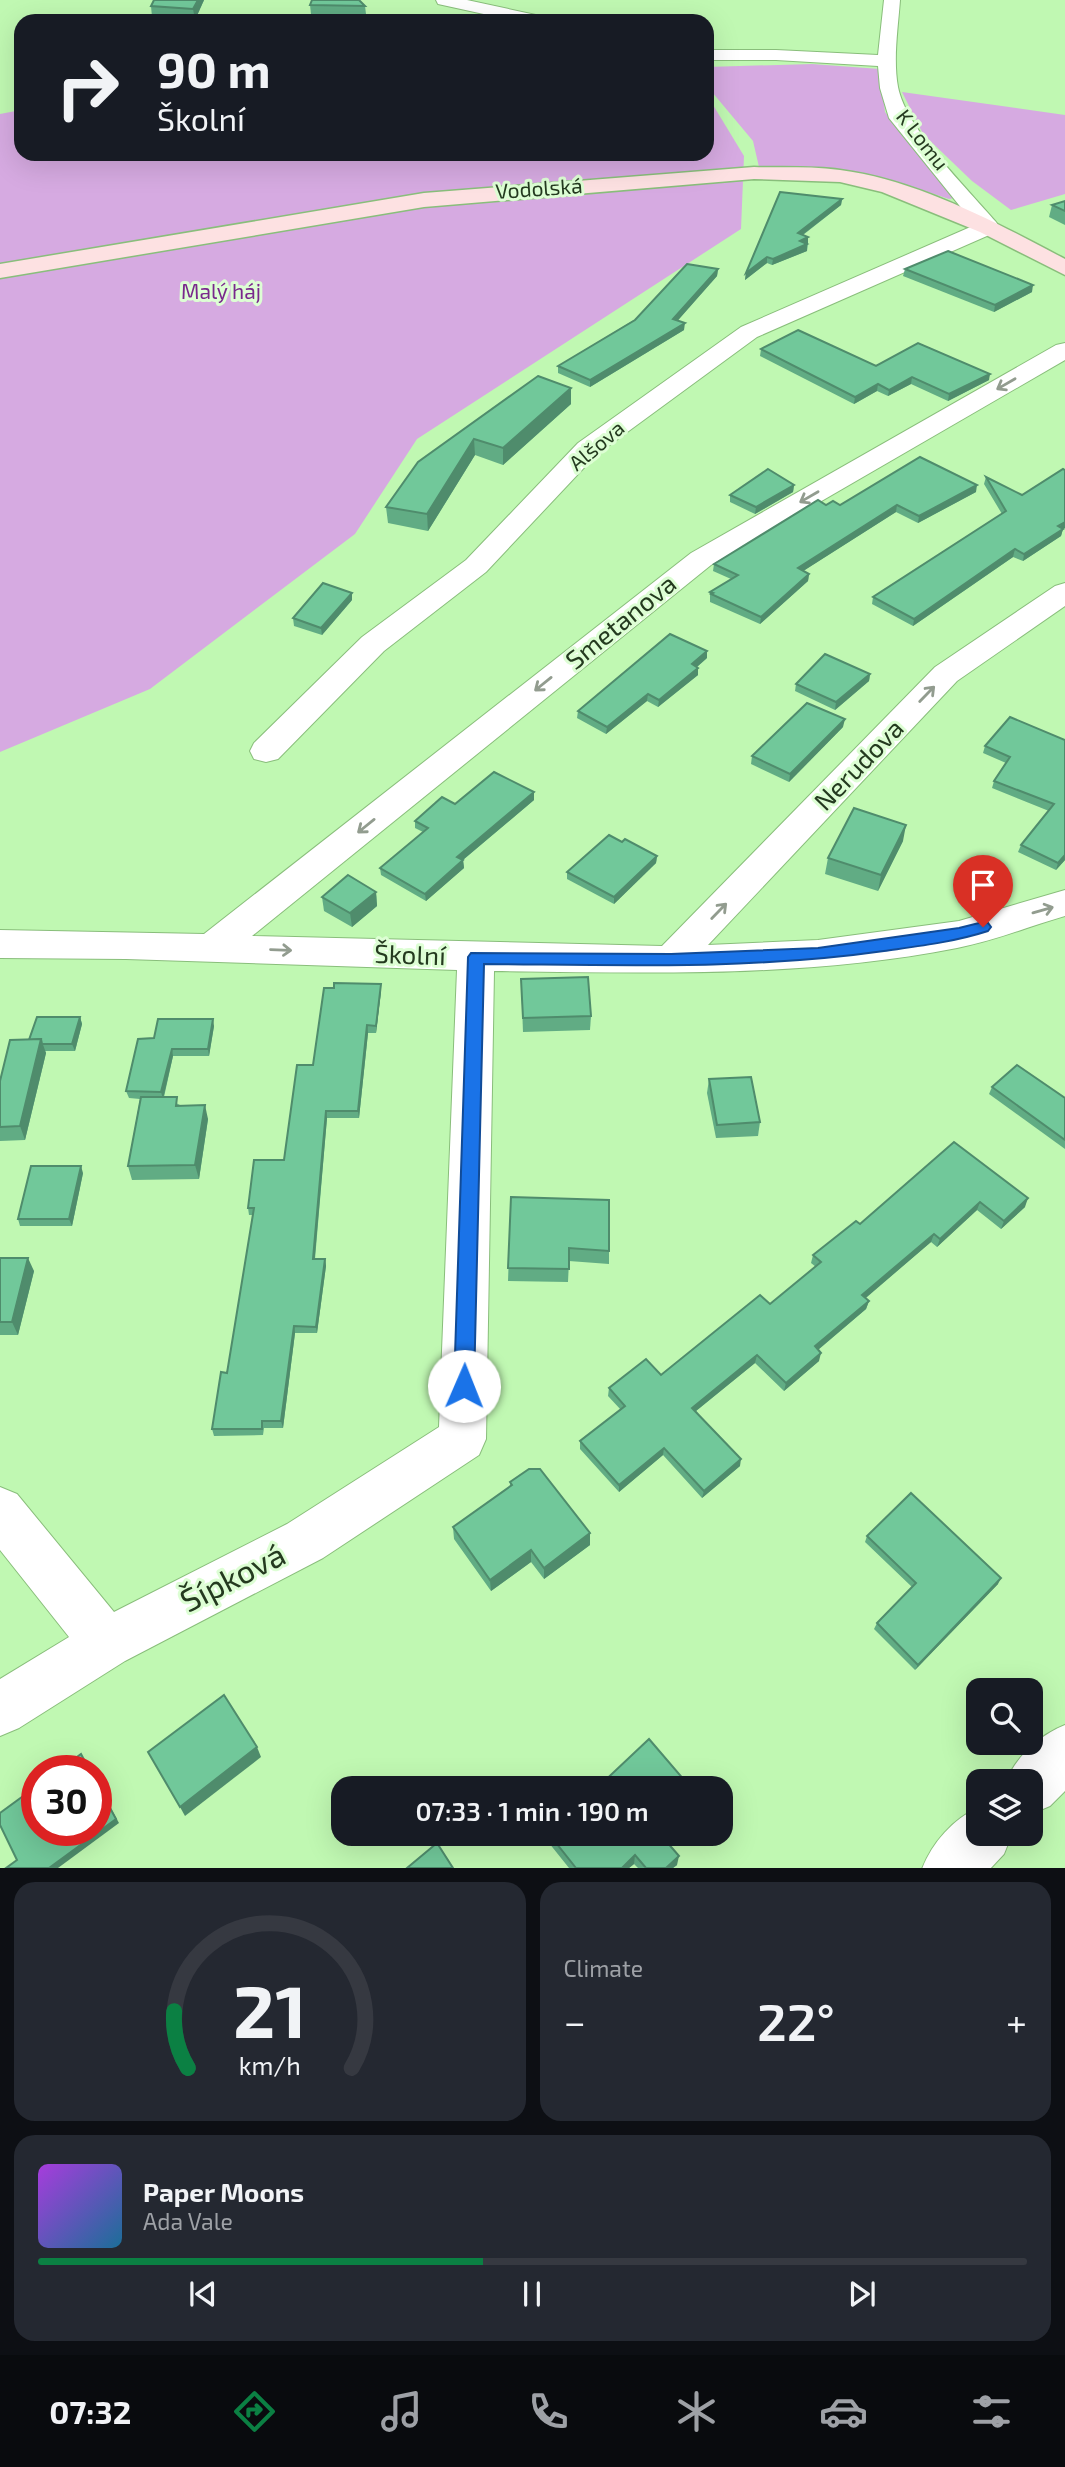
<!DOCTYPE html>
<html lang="en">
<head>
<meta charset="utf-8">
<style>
	body { margin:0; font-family:"Exo 2",sans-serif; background:#242831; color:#f1f3f6; height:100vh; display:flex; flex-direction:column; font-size:26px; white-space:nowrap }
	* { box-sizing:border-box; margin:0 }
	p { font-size:23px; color:#9ea1a6 }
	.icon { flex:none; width:38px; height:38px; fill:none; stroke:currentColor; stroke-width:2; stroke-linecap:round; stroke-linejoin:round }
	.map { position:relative; height:1868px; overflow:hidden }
	.sheet { display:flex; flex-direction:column; gap:14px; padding:14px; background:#0d0f14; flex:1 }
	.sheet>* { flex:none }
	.guide { position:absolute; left:14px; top:14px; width:700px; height:147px; border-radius:21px; box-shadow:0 7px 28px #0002; background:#171b24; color:#f1f3f6; overflow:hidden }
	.fabs { position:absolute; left:966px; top:1678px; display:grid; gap:14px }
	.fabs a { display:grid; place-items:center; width:77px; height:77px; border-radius:14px; background:#171b24; box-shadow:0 7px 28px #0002; font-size:35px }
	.speed { position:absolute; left:21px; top:1755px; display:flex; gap:14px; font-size:35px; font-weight:700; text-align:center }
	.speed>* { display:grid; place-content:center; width:91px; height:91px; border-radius:50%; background:#171b24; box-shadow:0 7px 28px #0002; line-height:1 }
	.speed .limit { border:10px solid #d22; background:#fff; color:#111 }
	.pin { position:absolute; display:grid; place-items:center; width:60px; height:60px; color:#fff; margin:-72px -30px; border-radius:50% 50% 50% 0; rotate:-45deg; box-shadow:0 0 7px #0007 }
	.pin .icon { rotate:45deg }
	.me { position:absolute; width:77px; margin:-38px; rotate:1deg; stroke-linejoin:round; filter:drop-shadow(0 0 5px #0008) }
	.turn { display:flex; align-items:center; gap:24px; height:147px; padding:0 28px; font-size:32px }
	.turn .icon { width:91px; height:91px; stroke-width:2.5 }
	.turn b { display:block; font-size:49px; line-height:60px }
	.big { font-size:52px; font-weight:600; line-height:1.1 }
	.sheet .card { flex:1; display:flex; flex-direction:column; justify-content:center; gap:10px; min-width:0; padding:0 24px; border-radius:21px; background:#242831 }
	.sheet .dial { align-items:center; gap:0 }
	.dial svg { height:182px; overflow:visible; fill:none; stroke:#363941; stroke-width:7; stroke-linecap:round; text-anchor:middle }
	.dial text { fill:#f1f3f6; stroke:none }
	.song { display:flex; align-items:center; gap:21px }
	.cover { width:84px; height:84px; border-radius:10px; background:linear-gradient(135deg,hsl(280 70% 55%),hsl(200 70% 35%)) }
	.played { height:7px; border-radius:4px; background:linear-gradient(90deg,#0b8043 45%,#363941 45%) }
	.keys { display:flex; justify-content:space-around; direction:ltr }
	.heat { display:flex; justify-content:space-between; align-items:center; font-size:38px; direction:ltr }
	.sheet .tiles { flex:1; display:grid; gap:14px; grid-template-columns:1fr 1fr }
	.card:last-child { grid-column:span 2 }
	.trip { position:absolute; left:331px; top:1776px; width:402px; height:70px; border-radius:21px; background:#171b24; box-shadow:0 7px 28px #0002; font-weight:600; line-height:70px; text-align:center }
	.tabs { display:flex; height:112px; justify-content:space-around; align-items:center; background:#090b0e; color:#9ea1a6 }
	.tabs .icon { width:49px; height:49px }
	.tabs .active { color:#0b8043 }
	.tabs b { font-size:32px; color:#f1f3f6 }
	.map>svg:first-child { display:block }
	.green { fill:#d6aae1 }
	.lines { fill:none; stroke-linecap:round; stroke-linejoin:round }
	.street-casing { stroke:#89be7b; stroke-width:2 }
	.secondary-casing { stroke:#89be7b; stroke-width:3 }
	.street { fill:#fff; fill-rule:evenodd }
	.secondary { fill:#fde1e2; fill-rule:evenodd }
	.wall { fill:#61ac84 }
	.shaded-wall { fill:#4f8c6c }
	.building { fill:#71c89a; stroke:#4f8c6c; stroke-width:2 }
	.oneway { stroke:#929c8f }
	.route { fill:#1a73e8; stroke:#114b97; stroke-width:2 }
	.labels { text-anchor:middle; stroke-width:6; stroke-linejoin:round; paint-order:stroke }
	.far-street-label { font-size:21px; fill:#243a1f; stroke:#ddfed4 }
	.far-park-label { font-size:21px; fill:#79288c; stroke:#ddfed4 }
	.street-label { font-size:26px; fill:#243a1f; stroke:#ddfed4 }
	.near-street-label { font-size:32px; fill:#243a1f; stroke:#ddfed4 }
</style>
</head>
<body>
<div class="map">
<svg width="1065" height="1869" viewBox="0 0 1065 1869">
	<rect width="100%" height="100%" fill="#c0f8b2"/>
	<g class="green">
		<path d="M812,64L880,69L885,112L915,151L959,197L949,199L901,183L843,170L759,167L753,141L707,86V67Z"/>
		<path d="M902,92L1065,115V194L1011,210L972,181L923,134Z"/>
		<path d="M707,95L744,156L741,229L417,439L355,534L150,689L0,752V114L21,110V154H707Z"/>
	</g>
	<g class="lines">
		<g class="street-casing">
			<g id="street">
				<path d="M436,0H467L545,17L548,21H516L438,4Z"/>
				<path d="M884,0H900C898,28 893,59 898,87C906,129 967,188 996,222L999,227L996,232L757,337L596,455L486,572L384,651L278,759L266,762L254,759L250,751L254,743L362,637L466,560L578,443L741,327L975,225L889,118L880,88L878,66L776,60H707V50H776L878,55Z"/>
				<path d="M1065,343V360L711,565L252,936L662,946L935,667L1055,586L1065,583V606L957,681L708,945L818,940L959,921L1065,890V916C1030,926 994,941 957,948C805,978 649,973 494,971L486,1439L479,1455L323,1558L125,1661L19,1728L0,1736V1679L69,1637L0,1550V1487L17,1494L114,1612L287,1524L439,1427L457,970L126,959L0,958V930L204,934L691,553L1056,345Z"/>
				<path d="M1065,1725V1791L1050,1806L1031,1814V1782H1006C1016,1756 1040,1735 1065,1725Z"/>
				<path d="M978,1808V1834H1012L1004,1854L990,1869H922C932,1843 953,1819 978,1808Z"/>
			</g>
		</g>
		<g class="secondary-casing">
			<path id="secondary" d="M754,167C782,168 812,166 840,170C918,180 997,223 1065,259V275L980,232L882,192L840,182L754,179L424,207L0,278V264L424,193Z"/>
		</g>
		<use href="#street" class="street"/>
		<use href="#secondary" class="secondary"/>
	</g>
	<g class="wall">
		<path d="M154,0H204L195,20L152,17L151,6Z"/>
		<path d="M310,5L365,6L366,14H311Z"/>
		<path d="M842,199L841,205L803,235L808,244L807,251L772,265L767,263L745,280L746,273Z"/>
		<path d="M1065,201V225L1049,217L1052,205Z"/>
		<path d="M718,269L717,276L677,321L684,330L590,387L558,373V366Z"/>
		<path d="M905,269L1032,292L994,312L903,276Z"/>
		<path d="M761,349L876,366L989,380L948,401L911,384L888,396L877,391L854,404L760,356Z"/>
		<path d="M538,376L571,404L503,465L475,455L428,531L388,523L386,507Z"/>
		<path d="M1065,470V528L1063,529L1061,536L1023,561L1013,557L913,626L872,604L873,597L1002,514L984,484L986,477L1022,495Z"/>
		<path d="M794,485L793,492L755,514L730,502V495Z"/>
		<path d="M976,492L918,523L896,512L803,571L809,574L808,581L760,624L710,602V592L731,579L713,571L714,564L826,505H840Z"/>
		<path d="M352,600L322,635L294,626L293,618Z"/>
		<path d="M707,658L697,667L698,675L658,707L647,701L606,734L577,718L578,711Z"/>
		<path d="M870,674L869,681L835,710L795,691L796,684Z"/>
		<path d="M843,727L789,782L751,764L752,756Z"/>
		<path d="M1065,740V860L1056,870L1018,852L1021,845L1049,811L992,788L994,781L1006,763L983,753L985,746Z"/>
		<path d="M534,800L463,860L464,868L426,901L381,875L380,868L423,832L415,828V821L455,804Z"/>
		<path d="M903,841L878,891L825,874L828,858Z"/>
		<path d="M622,842L657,856L656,863L614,904L567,879V872Z"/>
		<path d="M376,892L377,906L352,927L324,911L322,897Z"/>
		<path d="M521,979L591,1016L590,1030L523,1032Z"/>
		<path d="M381,991L376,1033H368L359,1118H327L315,1259H325L326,1266L317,1333H295L283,1428H264L263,1435L214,1436L212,1429L227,1373L253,1215H249L248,1208L284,1160L313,1065Z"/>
		<path d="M80,1017L82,1024L75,1051H45L46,1053L25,1140L0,1141V1081L29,1040Z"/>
		<path d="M214,1026L209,1056H173L164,1097L208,1119L199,1179L132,1180L128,1166L140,1099L129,1098L126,1091L154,1038Z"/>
		<path d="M709,1079L760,1122L758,1136L716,1138L707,1093Z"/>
		<path d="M992,1087L1065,1098V1149L989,1094Z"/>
		<path d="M954,1142L1025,1207L1001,1229L977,1210L937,1247L931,1242L865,1298L869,1301L866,1309L818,1350L819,1361L784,1391L755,1363L696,1411L740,1466L702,1498L663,1455L619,1492L580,1449V1441L621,1410L608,1396L609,1388L661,1375L770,1304L816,1267L811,1263L813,1255L860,1224Z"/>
		<path d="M83,1173L72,1226H20L18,1219Z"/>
		<path d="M511,1197L609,1251V1264L569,1261L568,1282L508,1281Z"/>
		<path d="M0,1258L34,1271L18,1335H0Z"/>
		<path d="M510,1482L590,1545L544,1579L531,1562L491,1591L454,1539L453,1527L510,1486Z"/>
		<path d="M867,1536L998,1584L915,1670L874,1629L877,1623L912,1587L865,1542Z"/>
		<path d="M550,1834H663L662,1835L677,1865L673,1868H638L634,1864L629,1868H569L549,1843Z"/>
	</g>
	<g class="shaded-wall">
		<path d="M198,0H204L195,20L193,9Z"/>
		<path d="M842,199L841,205L797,239L798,233Z"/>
		<path d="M808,237V244L799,248L800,241Z"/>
		<path d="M807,244V251L772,265L773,259Z"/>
		<path d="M767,257V263L745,280L746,273Z"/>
		<path d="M718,269L717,276L673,326V319Z"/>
		<path d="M1033,285L1032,292L994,312L995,305Z"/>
		<path d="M685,323L684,330L590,387V380Z"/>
		<path d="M990,374L989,380L948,401L949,394Z"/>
		<path d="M912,377L911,384L888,396L889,390Z"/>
		<path d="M878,384L877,391L854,404L855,397Z"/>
		<path d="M571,388V404L503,465V448Z"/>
		<path d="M474,439L475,455L428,531L427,514Z"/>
		<path d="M794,485L793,492L755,514L756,507Z"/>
		<path d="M977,485L976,492L918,523L919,516Z"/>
		<path d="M897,505L896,512L797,575L798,568Z"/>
		<path d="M1065,522V528L1063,529L1061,536L1023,561L1024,554Z"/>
		<path d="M1015,549L1013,557L913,626L914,619Z"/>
		<path d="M809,574L808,581L760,624L761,617Z"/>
		<path d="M352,593V600L322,635L321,628Z"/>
		<path d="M707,651V658L691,672L692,664Z"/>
		<path d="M698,668V675L658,707L659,700Z"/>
		<path d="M870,674L869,681L835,710L836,702Z"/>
		<path d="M648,694L647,701L606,734L607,727Z"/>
		<path d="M845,719L843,727L789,782L790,774Z"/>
		<path d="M534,792V800L458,864L457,857Z"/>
		<path d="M906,825L903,841L878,891L881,875Z"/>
		<path d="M1065,855V860L1056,870L1058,863Z"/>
		<path d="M657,856L656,863L614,904V897Z"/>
		<path d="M463,860L464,868L426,901L425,894Z"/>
		<path d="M376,892L377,906L352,927L350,913Z"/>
		<path d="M381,984V991L376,1033V1026Z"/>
		<path d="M80,1017L82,1024L75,1051L72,1044Z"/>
		<path d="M213,1019L214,1026L209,1056L208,1049Z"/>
		<path d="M367,1025L368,1033L359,1118L358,1111Z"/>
		<path d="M41,1039L46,1053L25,1140L20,1126Z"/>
		<path d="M172,1049L173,1056L163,1099L161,1092Z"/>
		<path d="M205,1105L208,1119L199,1179L195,1165Z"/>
		<path d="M326,1111L327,1118L314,1266L313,1259Z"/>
		<path d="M81,1166L83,1173L72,1226L69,1219Z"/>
		<path d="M1028,1198L1025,1207L1001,1229L1004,1221Z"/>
		<path d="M980,1202L977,1210L937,1247L940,1239Z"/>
		<path d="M934,1234L931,1242L860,1303L862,1295Z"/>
		<path d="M28,1258L34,1271L18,1335L12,1322Z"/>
		<path d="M325,1259L326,1266L317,1333L316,1327Z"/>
		<path d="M869,1301L866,1309L813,1354L815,1346Z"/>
		<path d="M294,1326L295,1333L283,1428L281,1421Z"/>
		<path d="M821,1353L819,1361L784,1391L786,1383Z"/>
		<path d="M757,1355L755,1363L691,1415L692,1408Z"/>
		<path d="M664,1448L663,1455L619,1492V1485Z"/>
		<path d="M741,1459L740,1466L702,1498L704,1491Z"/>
		<path d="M590,1533V1545L544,1579V1568Z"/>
		<path d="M531,1550V1562L491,1591L490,1580Z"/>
		<path d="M1001,1578L998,1584L915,1670L918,1665Z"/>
		<path d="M257,1747L261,1757L185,1816L180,1807Z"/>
		<path d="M96,1781L119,1823L58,1868H49Z"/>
		<path d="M635,1855L634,1864L629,1868H622Z"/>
		<path d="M679,1856L677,1865L673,1868H666Z"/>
	</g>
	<g class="building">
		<path d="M154,0H198L193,9L151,6Z"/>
		<path d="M312,0H359L365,6L310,5Z"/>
		<path d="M780,192L842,199L798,233L808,237L800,241L807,244L773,259L767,257L746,273Z"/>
		<path d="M1065,201V211L1052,205Z"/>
		<path d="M948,251L1033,285L995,305L905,269Z"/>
		<path d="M687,264L718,269L673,319L685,323L590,380L558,366L635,320Z"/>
		<path d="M798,330L876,366L918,343L990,374L949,394L912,377L889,390L878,384L855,397L761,349Z"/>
		<path d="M538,376L571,388L503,448L474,439L427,514L386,507L418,462Z"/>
		<path d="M920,457L977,485L919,516L897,505L798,568L809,574L761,617L711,594L713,593L710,592L738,575L714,564L818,500L826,505L833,501L840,505Z"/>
		<path d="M768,469L794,485L756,507L730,495Z"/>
		<path d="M1063,469L1065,470V522L1058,526L1063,529L1024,554L1015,549L914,619L873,597L1006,511L986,477L1022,495Z"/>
		<path d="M323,583L352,593L321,628L293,618Z"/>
		<path d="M670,634L707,651L692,664L698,668L659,700L648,694L607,727L578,711Z"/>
		<path d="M825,654L870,674L836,702L796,684Z"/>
		<path d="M807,703L845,719L790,774L752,756Z"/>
		<path d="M1010,717L1065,740V855L1058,863L1021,845L1054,804L994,781L1010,757L985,746Z"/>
		<path d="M494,772L534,792L457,857L463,860L425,894L380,868L428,828L415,821L442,797L455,804Z"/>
		<path d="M854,808L906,825L881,875L828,858Z"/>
		<path d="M609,835L622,842L625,839L657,856L614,897L567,872Z"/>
		<path d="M348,875L376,892L350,913L322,897Z"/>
		<path d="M588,977L591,1016L523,1018L521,979Z"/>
		<path d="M334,983L381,984L376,1026L367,1025L358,1111H326L313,1259H325L316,1327L294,1326L281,1421H262V1429H212L221,1372L227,1373L254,1208H248L254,1160H284L297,1065H313L324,988H334Z"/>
		<path d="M37,1017H80L72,1044H42L41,1039L29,1040Z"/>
		<path d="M158,1019H213L208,1049H172L161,1092L126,1091L138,1039L154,1038Z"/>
		<path d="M41,1039L20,1126L0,1127V1081L10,1040Z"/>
		<path d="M1017,1065L1065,1098V1140L992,1087Z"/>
		<path d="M751,1077L760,1122L717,1125L709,1079Z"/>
		<path d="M141,1097H177L176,1106L205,1105L195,1165L128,1166Z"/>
		<path d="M954,1142L1028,1198L1004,1221L980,1202L940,1239L934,1234L862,1295L869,1301L815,1346L821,1353L786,1383L757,1355L692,1408L741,1459L704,1491L664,1448L619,1485L580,1441L625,1406L609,1388L646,1359L661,1375L760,1295L770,1304L821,1262L813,1255L856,1221L860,1224Z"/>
		<path d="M31,1166H81L69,1219H18Z"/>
		<path d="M511,1197L609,1200V1251L569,1248V1269L508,1268Z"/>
		<path d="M0,1258H28L12,1322H0Z"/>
		<path d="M529,1469H540L590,1533L544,1568L531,1550L490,1580L453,1527L512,1485L510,1482Z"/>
		<path d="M911,1493L1001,1578L918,1665L877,1623L916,1583L867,1536Z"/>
		<path d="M224,1695L257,1747L180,1807L148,1752Z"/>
		<path d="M649,1739L691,1788H597Z"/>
		<path d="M81,1754L90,1771H58Z"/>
		<path d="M96,1782L116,1819L49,1868H6L17,1860L0,1825V1813L37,1786V1830H96Z"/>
		<path d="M549,1834H660L679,1856L666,1868H646L635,1855L622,1868H576Z"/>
		<path d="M437,1843L453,1868H407Z"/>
	</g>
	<defs><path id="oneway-shaft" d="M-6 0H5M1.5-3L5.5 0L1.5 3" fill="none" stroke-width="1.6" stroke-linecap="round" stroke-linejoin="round" transform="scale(1.75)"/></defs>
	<g class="oneway">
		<use href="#oneway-shaft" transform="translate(1006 384) rotate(150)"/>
		<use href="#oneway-shaft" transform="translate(809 497) rotate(150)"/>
		<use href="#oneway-shaft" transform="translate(543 684) rotate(141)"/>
		<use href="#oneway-shaft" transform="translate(927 694) rotate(-46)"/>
		<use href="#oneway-shaft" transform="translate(366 826) rotate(141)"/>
		<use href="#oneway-shaft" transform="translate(1043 910) rotate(-16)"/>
		<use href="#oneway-shaft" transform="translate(719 911) rotate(-46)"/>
		<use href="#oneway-shaft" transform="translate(281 950) rotate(2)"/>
	</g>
	<path class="route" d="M983,922L988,923L991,927L988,931C954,942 919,946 884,951C751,970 618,965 484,964L474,1386L471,1392L464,1395L457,1392L454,1386L468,957L471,953L671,954L818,948L959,928Z"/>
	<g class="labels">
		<g class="far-street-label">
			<text transform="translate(922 140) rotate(52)" y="7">K Lomu</text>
			<text transform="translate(539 189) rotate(-4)" y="7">Vodolská</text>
			<text transform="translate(597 446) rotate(-40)" y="7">Alšova</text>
		</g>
		<g class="far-park-label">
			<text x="221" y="299">Malý háj</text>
		</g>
		<g class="street-label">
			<text transform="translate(621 622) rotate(-39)" y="9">Smetanova</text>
			<text transform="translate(859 765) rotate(-46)" y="9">Nerudova</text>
			<text transform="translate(410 955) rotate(2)" y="9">Školní</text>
		</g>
		<g class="near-street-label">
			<text transform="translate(233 1578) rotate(-27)" y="11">Šípková</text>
		</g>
	</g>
</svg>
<div class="fabs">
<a><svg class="icon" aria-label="search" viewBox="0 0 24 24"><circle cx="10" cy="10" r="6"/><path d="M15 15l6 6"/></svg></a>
<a><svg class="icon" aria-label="layers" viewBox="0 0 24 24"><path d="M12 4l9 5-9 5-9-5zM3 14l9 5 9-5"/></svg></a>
</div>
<div class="speed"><div class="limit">30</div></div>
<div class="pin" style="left:983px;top:927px;background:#d93025"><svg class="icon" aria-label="arrive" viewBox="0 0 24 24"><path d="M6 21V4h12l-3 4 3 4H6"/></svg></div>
<svg class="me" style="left:464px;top:1386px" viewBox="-20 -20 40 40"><circle r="19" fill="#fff"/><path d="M0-13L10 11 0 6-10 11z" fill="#1a73e8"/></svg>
<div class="trip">07:33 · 1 min · 190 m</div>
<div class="guide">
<div class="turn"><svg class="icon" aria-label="right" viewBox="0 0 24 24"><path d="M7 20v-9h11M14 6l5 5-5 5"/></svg><div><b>90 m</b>Školní</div></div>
</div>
</div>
<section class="sheet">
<div class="tiles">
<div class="card dial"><svg viewBox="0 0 100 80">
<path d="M14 69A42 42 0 1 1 86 69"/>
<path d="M14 69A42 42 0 0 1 8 44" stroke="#0b8043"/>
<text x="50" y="56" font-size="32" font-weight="700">21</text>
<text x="50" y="72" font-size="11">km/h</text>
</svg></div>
<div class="card"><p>Climate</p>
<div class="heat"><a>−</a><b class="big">22°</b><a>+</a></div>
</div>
<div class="card">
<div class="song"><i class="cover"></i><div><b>Paper Moons</b><p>Ada Vale</p></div></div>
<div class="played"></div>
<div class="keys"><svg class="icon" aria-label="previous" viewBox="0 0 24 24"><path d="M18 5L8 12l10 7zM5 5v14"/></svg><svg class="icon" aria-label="pause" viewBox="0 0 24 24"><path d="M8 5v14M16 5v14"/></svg><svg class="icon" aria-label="next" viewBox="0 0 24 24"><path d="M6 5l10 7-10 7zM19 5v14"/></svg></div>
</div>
</div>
</section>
<nav class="tabs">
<b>07:32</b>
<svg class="icon active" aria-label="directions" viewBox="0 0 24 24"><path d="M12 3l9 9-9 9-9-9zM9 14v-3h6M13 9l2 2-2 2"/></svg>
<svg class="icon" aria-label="music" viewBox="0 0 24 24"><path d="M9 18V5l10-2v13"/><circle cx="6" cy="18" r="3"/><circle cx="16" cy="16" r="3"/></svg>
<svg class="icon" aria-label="phone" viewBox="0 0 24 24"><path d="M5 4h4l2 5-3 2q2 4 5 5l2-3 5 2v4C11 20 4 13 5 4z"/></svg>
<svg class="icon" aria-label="climate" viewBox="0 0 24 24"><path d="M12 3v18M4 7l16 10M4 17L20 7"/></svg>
<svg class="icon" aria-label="car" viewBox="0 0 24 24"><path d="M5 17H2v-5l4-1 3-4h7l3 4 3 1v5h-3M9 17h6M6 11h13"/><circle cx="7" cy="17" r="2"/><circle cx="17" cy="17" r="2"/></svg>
<svg class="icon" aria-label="filters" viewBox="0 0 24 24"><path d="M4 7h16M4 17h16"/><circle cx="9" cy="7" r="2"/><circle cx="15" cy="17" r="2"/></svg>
</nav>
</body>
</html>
